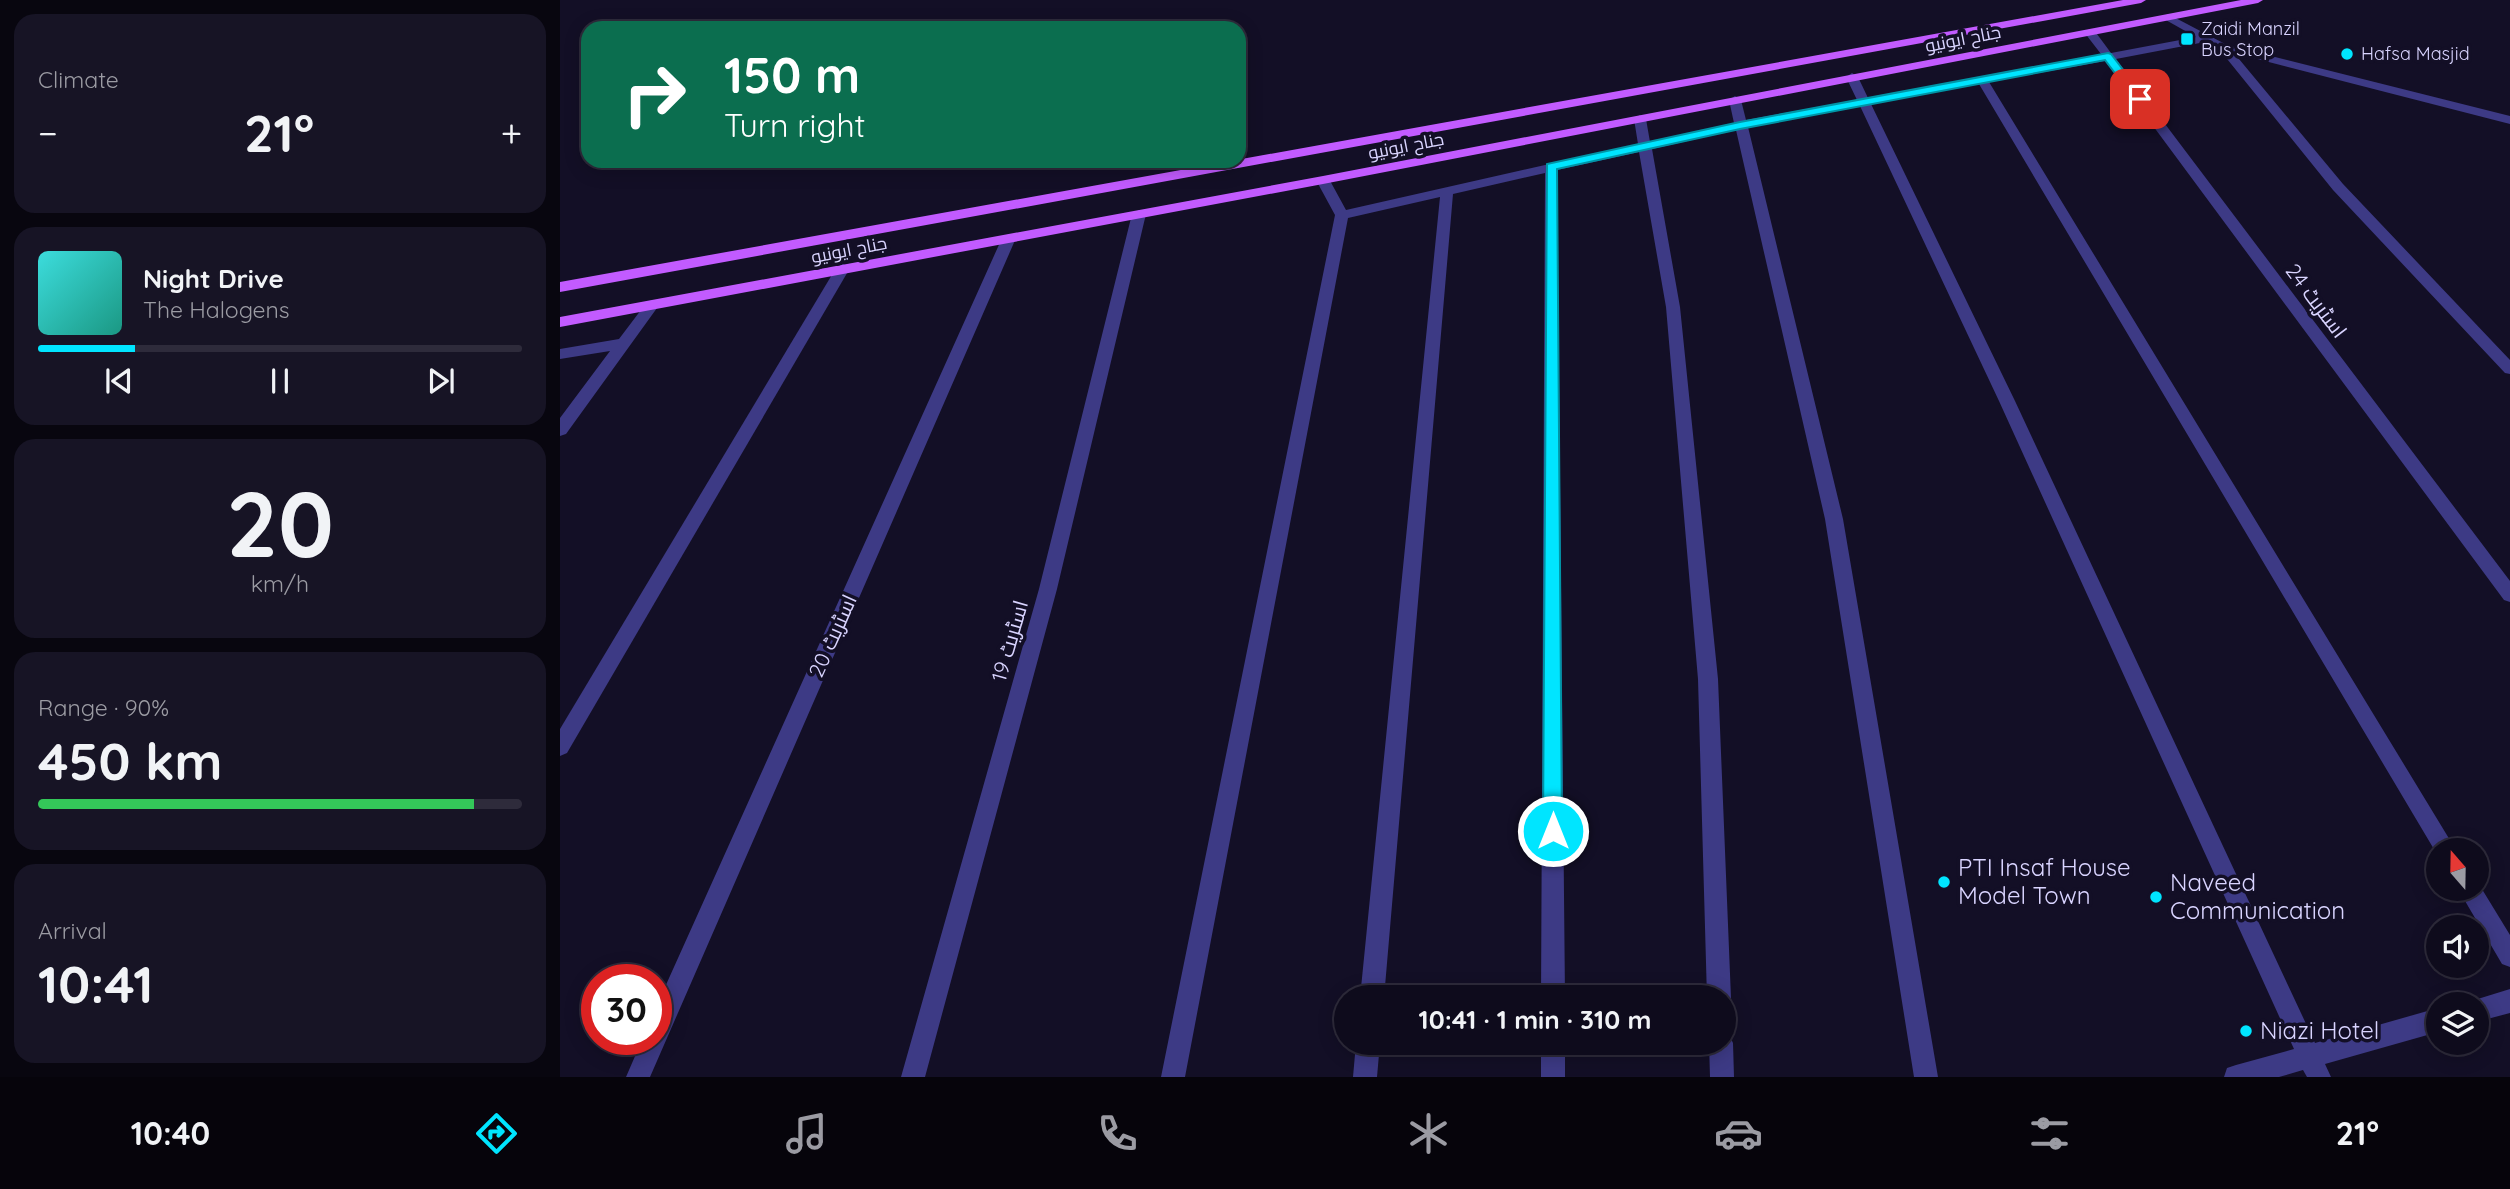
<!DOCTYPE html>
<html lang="en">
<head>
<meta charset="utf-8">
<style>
	body { margin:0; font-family:Quicksand,Cairo,sans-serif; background:#171425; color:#f1f3f6; height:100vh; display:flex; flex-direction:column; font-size:26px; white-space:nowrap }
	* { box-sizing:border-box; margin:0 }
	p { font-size:23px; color:#9b9ba3 }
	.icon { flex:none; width:38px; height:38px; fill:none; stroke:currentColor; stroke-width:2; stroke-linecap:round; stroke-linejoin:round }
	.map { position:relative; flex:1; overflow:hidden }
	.sheet { display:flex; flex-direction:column; gap:14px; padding:14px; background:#08060f; width:560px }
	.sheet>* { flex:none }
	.banner { position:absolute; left:21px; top:21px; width:665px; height:147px; border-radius:21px; box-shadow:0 4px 18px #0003,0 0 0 2px #2e2b3b; background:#0b6e4f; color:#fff; overflow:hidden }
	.needle { width:46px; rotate:340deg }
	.fabs { position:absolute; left:1866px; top:838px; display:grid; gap:14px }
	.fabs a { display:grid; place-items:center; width:63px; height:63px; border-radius:50%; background:#0e0b1c; box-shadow:0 4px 18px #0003,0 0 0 2px #2e2b3b; font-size:35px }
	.speed { position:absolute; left:21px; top:964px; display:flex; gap:14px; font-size:35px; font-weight:700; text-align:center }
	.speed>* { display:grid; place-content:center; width:91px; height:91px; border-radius:50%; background:#0e0b1c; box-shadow:0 4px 18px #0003,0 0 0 2px #2e2b3b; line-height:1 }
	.speed .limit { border:10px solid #d22; background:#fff; color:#111 }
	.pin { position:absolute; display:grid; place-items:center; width:60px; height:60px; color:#fff; margin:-30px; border-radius:14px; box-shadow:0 4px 10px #0006 }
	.me { position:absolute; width:77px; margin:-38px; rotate:0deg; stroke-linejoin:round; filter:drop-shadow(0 0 5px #0008) }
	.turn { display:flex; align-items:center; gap:24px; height:147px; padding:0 28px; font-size:32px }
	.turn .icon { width:91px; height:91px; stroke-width:2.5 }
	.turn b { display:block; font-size:49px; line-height:60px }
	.big { font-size:52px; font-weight:700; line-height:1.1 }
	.sheet .tile { flex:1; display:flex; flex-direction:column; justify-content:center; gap:10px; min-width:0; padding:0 24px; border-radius:21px; background:#171425 }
	.sheet .dial { align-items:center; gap:0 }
	.dial b { font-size:91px; line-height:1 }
	.song { display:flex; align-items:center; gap:21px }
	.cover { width:84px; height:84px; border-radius:10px; background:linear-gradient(135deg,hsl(180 70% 55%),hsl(170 70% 35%)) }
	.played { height:7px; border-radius:4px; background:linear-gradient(90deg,#00e5ff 20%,#2e2b3b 20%) }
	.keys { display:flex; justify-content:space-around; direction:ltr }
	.heat { display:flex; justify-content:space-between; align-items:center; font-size:38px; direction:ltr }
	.charge { height:10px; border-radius:5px; background:linear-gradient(90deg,#34c759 90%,#2e2b3b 0) }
	.trip { position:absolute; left:774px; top:985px; width:402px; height:70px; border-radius:35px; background:#0e0b1c; box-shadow:0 4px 18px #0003,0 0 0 2px #2e2b3b; font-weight:700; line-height:70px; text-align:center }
	.dock { display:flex; height:112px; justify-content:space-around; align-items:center; background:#06040b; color:#9b9ba3 }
	.dock .icon { width:49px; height:49px }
	.dock .current { color:#00e5ff }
	.dock b { font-size:32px; color:#f1f3f6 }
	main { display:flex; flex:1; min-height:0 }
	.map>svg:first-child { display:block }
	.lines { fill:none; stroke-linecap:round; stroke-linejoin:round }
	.minor { fill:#3d3a85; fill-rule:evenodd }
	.major { fill:#c25bff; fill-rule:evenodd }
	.route { fill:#00e5ff; stroke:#0095a6; stroke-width:2 }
	.poi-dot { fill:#00e5ff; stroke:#130f26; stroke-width:2.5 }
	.labels { text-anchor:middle; stroke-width:7; stroke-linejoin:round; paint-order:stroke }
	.far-poi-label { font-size:18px; fill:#d9d4ff; stroke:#130f26; text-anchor:start }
	.far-street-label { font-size:18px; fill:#d9d4ff; stroke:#130f26 }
	.street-label { font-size:21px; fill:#d9d4ff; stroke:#130f26 }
	.near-poi-label { font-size:24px; fill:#d9d4ff; stroke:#130f26; text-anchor:start }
</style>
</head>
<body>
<main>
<section class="sheet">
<div class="tile"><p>Climate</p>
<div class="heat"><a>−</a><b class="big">21°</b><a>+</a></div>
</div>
<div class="tile">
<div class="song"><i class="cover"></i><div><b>Night Drive</b><p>The Halogens</p></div></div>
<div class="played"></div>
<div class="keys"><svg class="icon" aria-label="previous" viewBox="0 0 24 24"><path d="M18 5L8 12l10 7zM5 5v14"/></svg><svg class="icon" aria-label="pause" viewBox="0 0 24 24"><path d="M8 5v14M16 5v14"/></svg><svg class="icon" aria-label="next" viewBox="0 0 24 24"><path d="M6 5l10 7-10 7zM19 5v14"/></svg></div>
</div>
<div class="tile dial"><b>20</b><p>km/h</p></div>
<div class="tile"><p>Range · 90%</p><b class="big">450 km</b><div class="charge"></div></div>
<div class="tile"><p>Arrival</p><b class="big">10:41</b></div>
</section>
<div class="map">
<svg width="1950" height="1077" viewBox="0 0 1950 1077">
	<rect width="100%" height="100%" fill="#130f26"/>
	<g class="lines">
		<g class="minor">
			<path d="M1608,14L1667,45L1950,116V124L1674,53L1783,184L1950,360V374L1945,373L1773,190L1659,49L1645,42L1556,59L1950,581V602L1944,600L1545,61L1429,82L1896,850H1878V856L1419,84L1311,104L1455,401L1755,1043L1878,1008V1032L1765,1064L1771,1077H1747L1743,1070L1719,1077H1664L1667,1068L1676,1065L1734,1049L1439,401L1300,106L1188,127L1283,519L1378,1077H1354L1265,519L1176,130L1092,149L1120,307L1158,679L1171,998L1167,1006L1164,1008V998H1147L1138,679L1106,307L1079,152L997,170L1005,998H981L985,173L893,194L824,998H800L880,197L788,218L625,1077H601L775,215L756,180L758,177H768L786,210L1078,144L1074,119L1080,115L1086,119L1090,142L1174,123L1169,100L1175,96L1181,100L1186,120L1297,100L1286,77L1292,73L1298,77L1308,98L1541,54L1524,32L1530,29L1534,30L1551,53L1636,37L1604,19L1603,17Z"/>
			<path d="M579,210L586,214L497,589L365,1077H341L479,589L572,214Z"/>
			<path d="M449,234L456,238L90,1077H66L82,1040H96V1007L442,238Z"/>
			<path d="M283,264L290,268L7,753L0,756V729L276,268Z"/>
			<path d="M92,300L99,305L97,308L6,434L0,436V418L50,351L0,359V349L59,339L87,302Z"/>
			<path d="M1917,881L1950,935V967L1942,964L1898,889H1916Z"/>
			<path d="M1950,989V1013L1916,1022V1004H1907L1908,1002Z"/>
			<path d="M1164,1032L1169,1035L1173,1043L1174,1077H1150L1149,1043H1164Z"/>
			<path d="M796,1043H820L817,1077H793Z"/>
			<rect x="981" y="1043" width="24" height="34"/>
		</g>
		<g class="major">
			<path d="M1563,0H1586L1581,3L0,292V282Z"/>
			<path d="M1681,0H1703L1698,3L763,184L0,327V317L763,176Z"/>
		</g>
	</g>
	<path class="route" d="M1548,53L1551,54L1584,97V101H1576L1545,60L1180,129L997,169L1002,831L999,838L993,841L986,838L983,831L987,164L1180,122Z"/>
	<g class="poi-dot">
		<rect x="1620" y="32" width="14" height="14" rx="3.5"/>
		<circle cx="1787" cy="54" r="7"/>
		<circle cx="1384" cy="882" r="7"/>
		<circle cx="1596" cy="897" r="7"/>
		<circle cx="1686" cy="1031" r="7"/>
	</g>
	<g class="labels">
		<g class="far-poi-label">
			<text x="1641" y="35">Zaidi Manzil<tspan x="1641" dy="21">Bus Stop</tspan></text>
			<text x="1801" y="60">Hafsa Masjid</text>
		</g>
		<g class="far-street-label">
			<text transform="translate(1403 39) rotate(-11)" y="6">جناح ایونیو</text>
			<text transform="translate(846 146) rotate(-11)" y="6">جناح ایونیو</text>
			<text transform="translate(289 250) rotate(-11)" y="6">جناح ایونیو</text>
		</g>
		<g class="street-label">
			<text transform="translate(1756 301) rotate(53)" y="7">اسٹریٹ 24</text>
			<text transform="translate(273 636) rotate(-66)" y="7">اسٹریٹ 20</text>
			<text transform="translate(450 641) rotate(-74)" y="7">اسٹریٹ 19</text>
		</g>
		<g class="near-poi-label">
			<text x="1398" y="876">PTI Insaf House<tspan x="1398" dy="28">Model Town</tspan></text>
			<text x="1610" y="891">Naveed<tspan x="1610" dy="28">Communication</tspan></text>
			<text x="1700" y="1039">Niazi Hotel</text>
		</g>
	</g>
</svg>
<div class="fabs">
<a><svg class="needle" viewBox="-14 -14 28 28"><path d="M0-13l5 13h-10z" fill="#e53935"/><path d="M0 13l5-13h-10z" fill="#9b9ba3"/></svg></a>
<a><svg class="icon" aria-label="sound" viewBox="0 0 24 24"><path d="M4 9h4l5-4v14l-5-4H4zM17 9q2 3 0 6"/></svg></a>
<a><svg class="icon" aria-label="layers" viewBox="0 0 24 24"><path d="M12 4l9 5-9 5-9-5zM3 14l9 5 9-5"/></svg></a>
</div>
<div class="speed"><div class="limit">30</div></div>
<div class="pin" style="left:1580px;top:99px;background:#d93025"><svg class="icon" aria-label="arrive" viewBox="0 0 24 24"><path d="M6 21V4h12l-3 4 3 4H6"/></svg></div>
<svg class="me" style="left:993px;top:831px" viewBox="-20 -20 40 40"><circle r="17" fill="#00e5ff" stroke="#fff" stroke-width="3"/><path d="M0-11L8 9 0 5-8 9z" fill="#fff"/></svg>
<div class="trip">10:41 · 1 min · 310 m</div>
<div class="banner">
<div class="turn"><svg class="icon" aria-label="right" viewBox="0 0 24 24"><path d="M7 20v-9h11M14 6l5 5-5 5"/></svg><div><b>150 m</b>Turn right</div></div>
</div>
</div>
</main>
<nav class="dock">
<b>10:40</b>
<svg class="icon current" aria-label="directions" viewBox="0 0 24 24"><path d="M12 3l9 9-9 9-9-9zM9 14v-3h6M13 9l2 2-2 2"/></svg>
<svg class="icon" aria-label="music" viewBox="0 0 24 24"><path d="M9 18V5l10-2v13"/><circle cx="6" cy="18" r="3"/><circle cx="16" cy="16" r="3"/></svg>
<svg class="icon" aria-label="phone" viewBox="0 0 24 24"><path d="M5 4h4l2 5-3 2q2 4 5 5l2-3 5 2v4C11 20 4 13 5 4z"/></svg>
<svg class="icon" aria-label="climate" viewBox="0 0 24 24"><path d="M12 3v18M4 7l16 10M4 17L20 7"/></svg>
<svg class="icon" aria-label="car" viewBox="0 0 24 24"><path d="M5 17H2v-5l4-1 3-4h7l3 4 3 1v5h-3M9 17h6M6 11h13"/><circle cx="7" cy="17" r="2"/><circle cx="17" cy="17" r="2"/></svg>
<svg class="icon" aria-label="filters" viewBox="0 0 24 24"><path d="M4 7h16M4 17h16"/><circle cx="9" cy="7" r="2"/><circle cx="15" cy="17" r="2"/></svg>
<b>21°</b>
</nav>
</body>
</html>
